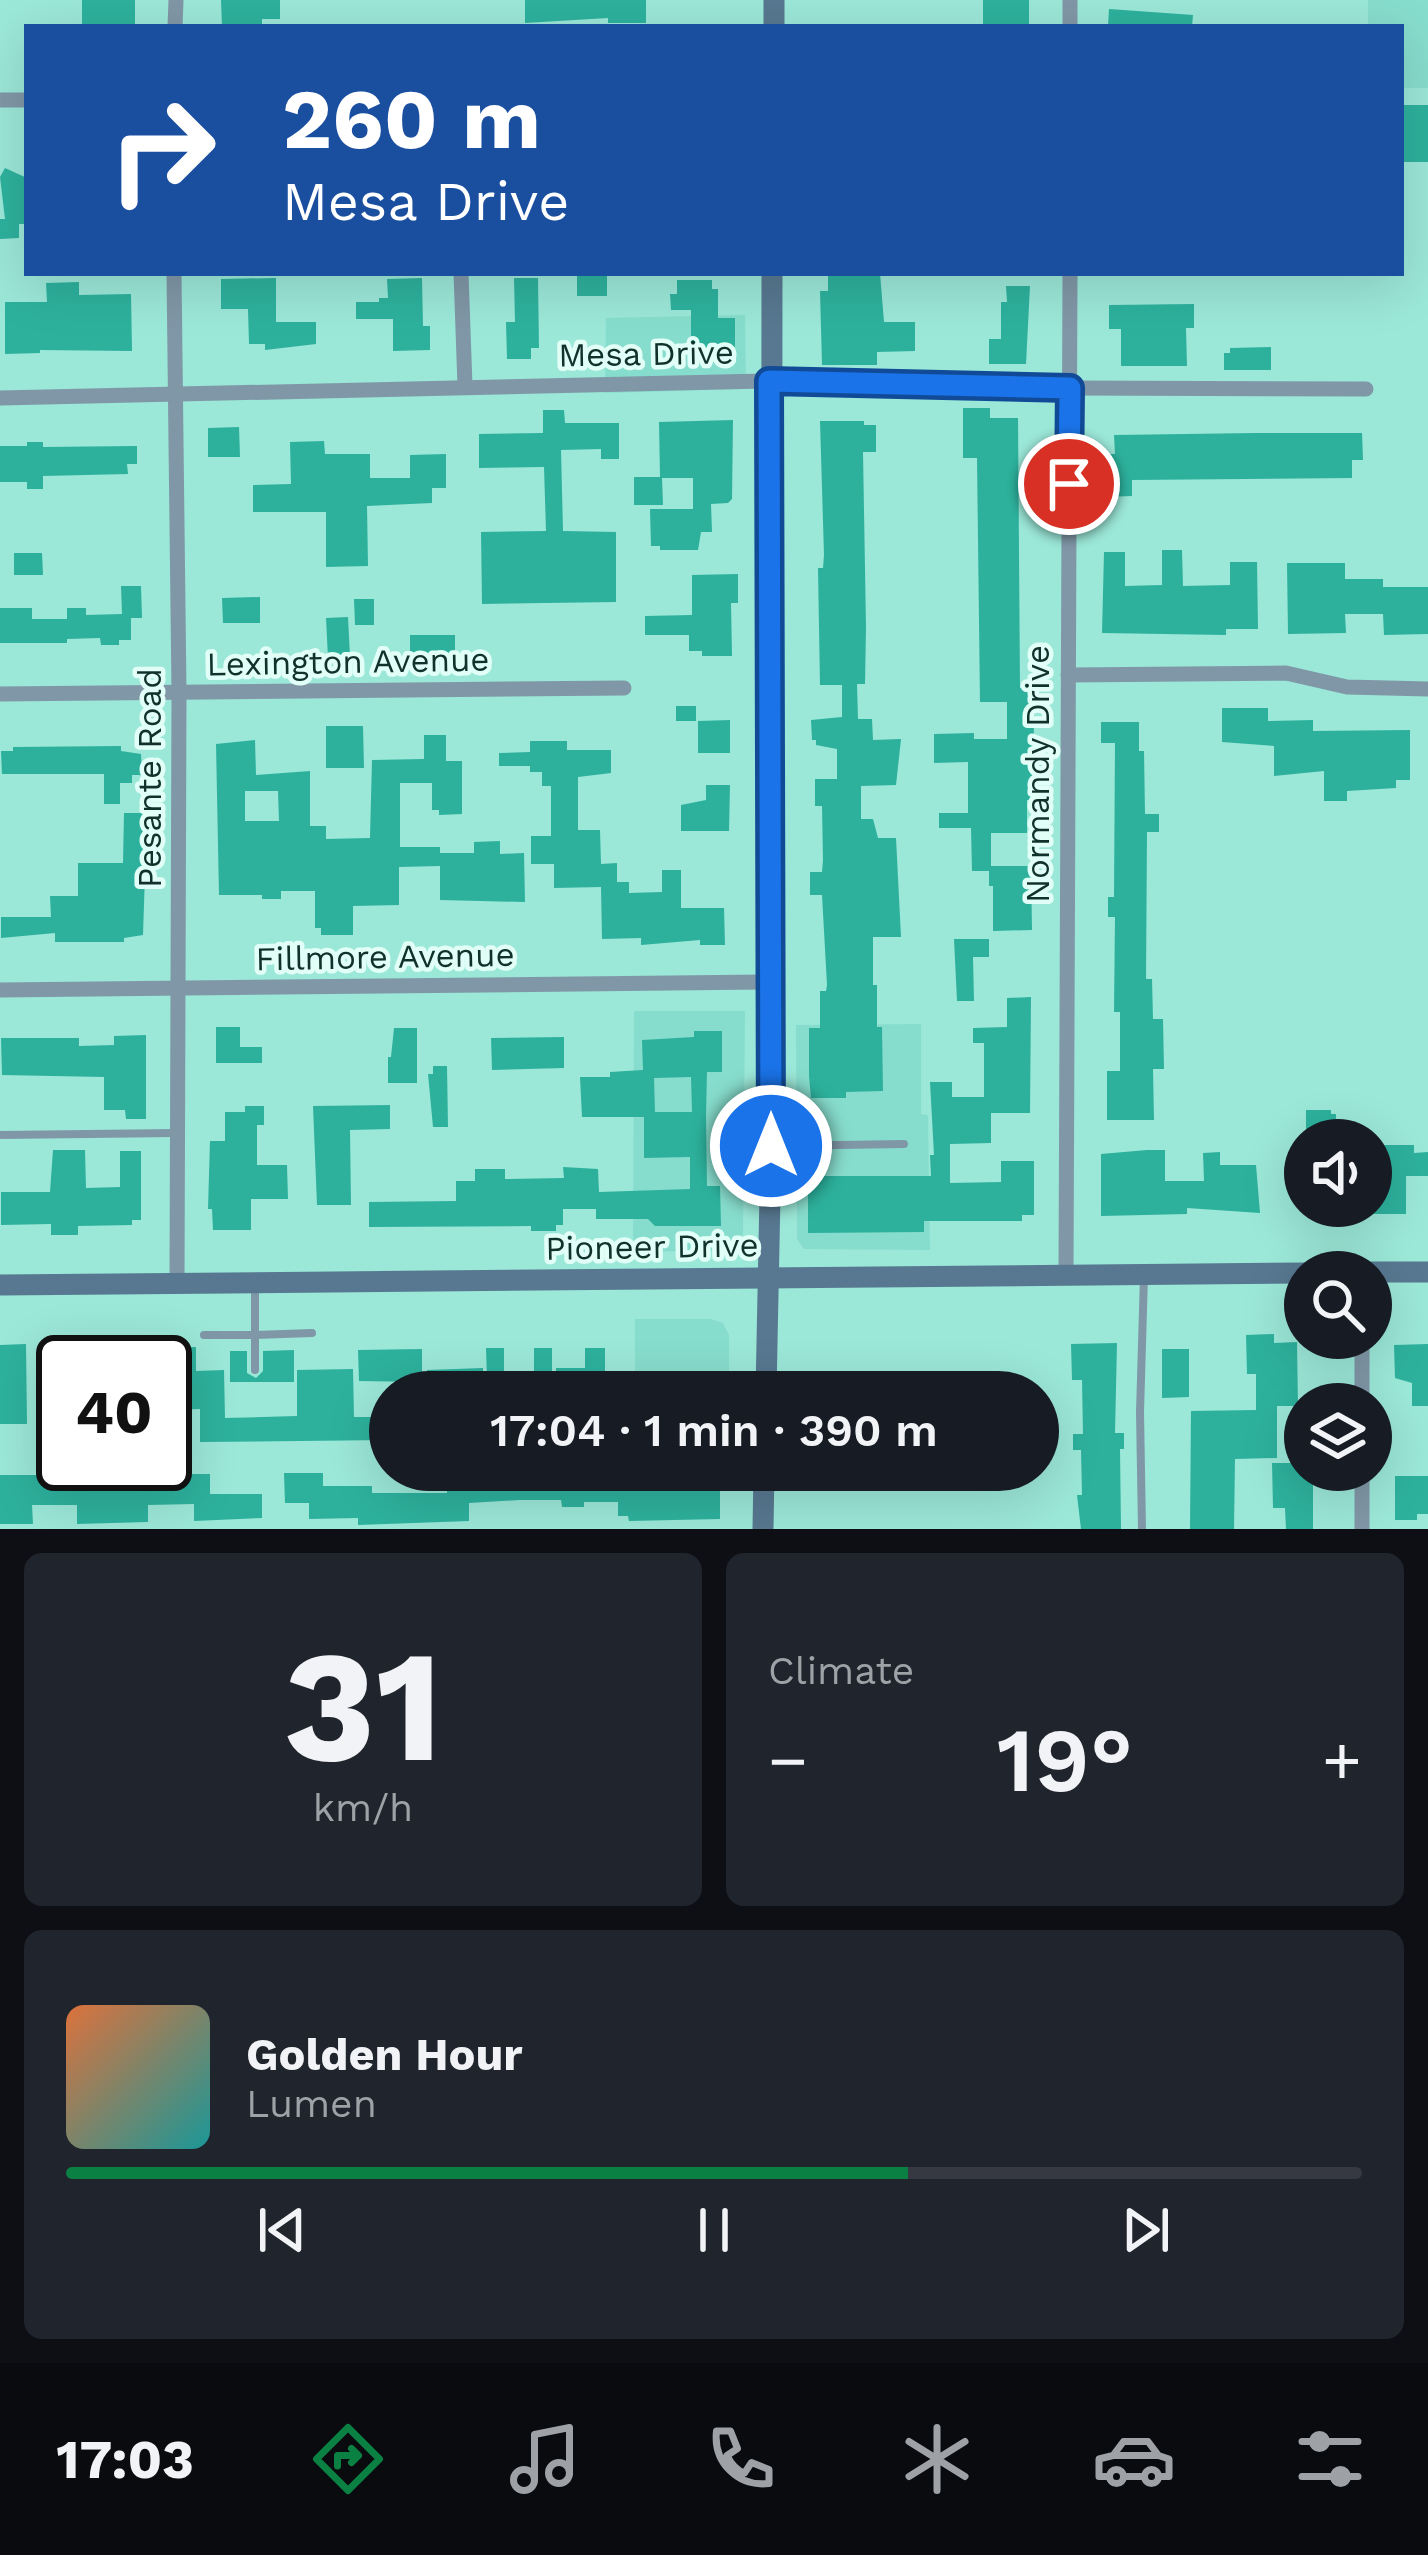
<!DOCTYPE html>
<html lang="en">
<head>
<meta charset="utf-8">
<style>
	body { margin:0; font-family:"Work Sans",sans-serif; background:#20242c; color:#f1f3f6; height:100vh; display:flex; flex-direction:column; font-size:45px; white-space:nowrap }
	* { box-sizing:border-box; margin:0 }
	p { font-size:39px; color:#9ea1a6 }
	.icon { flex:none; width:66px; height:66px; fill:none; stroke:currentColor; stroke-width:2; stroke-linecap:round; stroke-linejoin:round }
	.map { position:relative; height:1529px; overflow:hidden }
	.sheet { display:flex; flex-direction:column; gap:24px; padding:24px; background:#0d0f14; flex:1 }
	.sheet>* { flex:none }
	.top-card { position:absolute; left:24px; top:24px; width:1380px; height:252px; border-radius:0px; box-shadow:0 12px 48px #0002; background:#1a4fa0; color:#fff; overflow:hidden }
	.fabs { position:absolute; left:1284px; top:1119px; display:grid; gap:24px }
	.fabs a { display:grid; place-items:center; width:108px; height:108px; border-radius:50%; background:#171b24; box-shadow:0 12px 48px #0002; font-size:60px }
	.speed { position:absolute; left:36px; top:1335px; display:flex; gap:24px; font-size:60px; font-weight:700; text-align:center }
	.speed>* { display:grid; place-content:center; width:156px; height:156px; border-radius:50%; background:#171b24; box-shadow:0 12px 48px #0002; line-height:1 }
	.speed .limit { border:6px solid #111; border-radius:18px; background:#fff; color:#111 }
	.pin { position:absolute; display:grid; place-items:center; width:102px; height:102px; color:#fff; margin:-51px; border:6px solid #fff; border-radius:50%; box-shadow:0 3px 12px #0007 }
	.me { position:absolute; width:132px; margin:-66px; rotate:0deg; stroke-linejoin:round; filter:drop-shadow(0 0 9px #0008) }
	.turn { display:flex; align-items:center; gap:42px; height:252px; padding:0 60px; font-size:54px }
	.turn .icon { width:156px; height:156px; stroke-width:2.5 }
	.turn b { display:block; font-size:84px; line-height:102px }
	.big { font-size:90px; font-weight:600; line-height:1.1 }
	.sheet .widget { flex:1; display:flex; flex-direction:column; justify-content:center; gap:18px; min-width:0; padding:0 42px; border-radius:18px; background:#20242c }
	.sheet .dial { align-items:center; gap:0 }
	.dial b { font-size:156px; line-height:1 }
	.song { display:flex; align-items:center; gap:36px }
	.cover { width:144px; height:144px; border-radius:18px; background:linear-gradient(135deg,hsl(20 70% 55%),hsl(180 70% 35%)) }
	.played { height:12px; border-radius:6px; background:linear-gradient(90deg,#0b8043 65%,#363941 65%) }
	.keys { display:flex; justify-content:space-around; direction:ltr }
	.heat { display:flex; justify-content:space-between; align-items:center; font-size:66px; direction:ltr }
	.sheet .tiles { flex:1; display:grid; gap:24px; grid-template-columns:1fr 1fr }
	.widget:last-child { grid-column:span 2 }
	.trip { position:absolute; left:369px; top:1371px; width:690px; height:120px; border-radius:60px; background:#171b24; box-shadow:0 12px 48px #0002; font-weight:600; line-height:120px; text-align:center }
	.menu { display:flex; height:192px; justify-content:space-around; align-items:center; background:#090b0e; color:#9ea1a6 }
	.menu .icon { width:84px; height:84px }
	.menu .active { color:#0b8043 }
	.menu b { font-size:54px; color:#f1f3f6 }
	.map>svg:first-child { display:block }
	.built { fill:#87ddcd }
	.building { fill:#2db19d; fill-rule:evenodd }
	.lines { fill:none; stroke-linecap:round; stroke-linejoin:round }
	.lane { stroke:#8097a7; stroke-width:8 }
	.street { stroke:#8097a7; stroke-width:15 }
	.secondary { stroke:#577890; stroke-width:21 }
	.route-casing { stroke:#114b97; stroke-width:30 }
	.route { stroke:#1a73e8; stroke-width:21 }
	.labels { text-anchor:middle; stroke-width:9; stroke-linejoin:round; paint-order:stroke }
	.street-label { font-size:33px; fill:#11312b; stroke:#e1fef7 }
</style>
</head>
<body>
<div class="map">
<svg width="1428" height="1529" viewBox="0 0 1428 1529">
	<rect width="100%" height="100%" fill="#9be7d8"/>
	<g class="built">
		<path d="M1368,0H1428V88H1401V27H1368Z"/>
		<path d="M745,315L746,389L605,393L606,318Z"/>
		<path d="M634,1011H745L743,1234L733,1250L633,1252Z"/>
		<path d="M921,1024V1114L928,1115L930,1250L804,1249L797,1239L796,1025Z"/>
		<path d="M635,1319H711L723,1323L729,1335V1392H635Z"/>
	</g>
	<g class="building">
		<rect x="82" y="0" width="53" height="27"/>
		<path d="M221,0H280V19H262V27H222Z"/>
		<path d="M525,0H646V23H608V18L525,23Z"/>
		<rect x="983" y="0" width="46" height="27"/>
		<path d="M1109,9L1193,15L1192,27H1108Z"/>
		<rect x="1401" y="105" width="27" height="57"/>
		<path d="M5,168L27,178L26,224H19V238L0,239V219H5L0,177Z"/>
		<rect x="577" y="273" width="30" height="23"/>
		<path d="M828,273H880L884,322H915V351L877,352V365H822L820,291H828Z"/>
		<path d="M276,278V322H316V344L265,350V344H249L248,309H221V279Z"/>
		<path d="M422,278L423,326H430V350L393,351V319H356V302H379V298H388L387,279Z"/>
		<path d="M514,278H538L539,348H531V359H507L506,322H515Z"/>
		<path d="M677,280H712V289H718V318H735V347L691,348V310H671L670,294H677Z"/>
		<path d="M79,282V295L131,294L132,351L40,350V353L5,354V302H47L46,283Z"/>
		<path d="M1006,286H1030L1026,364H989V339H1001V302H1007Z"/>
		<path d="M1194,304V328H1186L1187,366H1121V329H1109V305Z"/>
		<path d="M1271,347V370H1224V353H1230V348Z"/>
		<path d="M963,408H990V418H1018L1020,688L1035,687L1032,800H1027V833H991V866H1031L1032,930L993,931V886H989V871H972L971,828H939V813H968V762L934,763V734L974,733V739H1007V702H980L977,458H963Z"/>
		<path d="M543,410H564L565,423H619V459H601V449L561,450L563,531L616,532V602L482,604L481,532L546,531L544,467L479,468V434L543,433Z"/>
		<path d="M733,420L732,499L728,503L711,504L712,532H701L698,550H660V546H651L650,509H693V478H662L663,505H634V477H660L659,422Z"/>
		<path d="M820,421H864V425H876V452H863L866,627L865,684H857L858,719H872L873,740L901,739L896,785L861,786V819H873L878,838H896L901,937H873V985H877V1027H882L883,1091L846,1092V1098H811L809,1076V1028H820V991H826L827,985L822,895H810V872H822L823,860L822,806H815V779H837V749L816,745V740H812L811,720L842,717V685H820L818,568H823L824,555Z"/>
		<path d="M239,427L240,457H208V428Z"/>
		<path d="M1256,433H1362L1363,460H1352V478L1132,480V496L1105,497L1104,454H1115L1114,435Z"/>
		<path d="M324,441L325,454H370V478H410V455L446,454V488H432V503L367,506L368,566L326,567V512H253V485L291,484L290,442Z"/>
		<path d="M27,442H43V447L137,446V464H127L128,474L43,476V489H27V482H0V446H27Z"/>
		<path d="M1162,550H1182L1183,586L1230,585V562H1257L1258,629H1226V635L1102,633L1104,552H1125V586L1162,585Z"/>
		<path d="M14,553H42L43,575H14Z"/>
		<path d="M1287,563H1345V579H1383V587H1428V634L1384,635L1383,614H1345L1346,633L1288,634Z"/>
		<path d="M738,574V603H731L732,656H702V651H689V635H645V616L692,615V575Z"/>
		<path d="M121,586H141L142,618H131V640H119V645H101L100,638L67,639V643H0V608H32V619H67V608H86V615L122,614Z"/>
		<path d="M260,597V623H223L222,598Z"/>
		<path d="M354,599H374V625H355Z"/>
		<path d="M348,617L350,657L328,658L326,618Z"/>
		<rect x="410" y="635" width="45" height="30"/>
		<rect x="676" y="706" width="20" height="15"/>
		<path d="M1222,708H1268V721L1313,720V731L1410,730V780H1396V788L1347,791V801H1324V771L1274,776V746L1222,742Z"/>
		<path d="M730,720V753H698V721Z"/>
		<path d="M1101,722H1139V751H1144L1145,814H1159V832H1147L1146,979H1152L1153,1019H1163L1164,1069H1153L1154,1120H1107V1071H1120V1012H1114L1115,917H1108V897H1114L1115,743H1101Z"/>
		<path d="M326,726H363L364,768H326Z"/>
		<path d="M424,735H446V761H462V814L439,815V810H432V783H400V847H440V853H474V842L500,841V854L524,853L525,902L440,900V866L399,867V905L353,906V935H321V928H315V891H281V899H262V895H219L216,744L255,740L256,775L310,771V826H326V839L370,838L372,760L424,759ZM245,791H278L279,821H245Z"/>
		<path d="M530,741H567V750H611V773L578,777V830H600L601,864L617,863V882H629V893L662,892V870H681V908H724L725,945H700V940L641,945V938L602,939L601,887L554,888V864H531V836H551V786H542V772H530V766H499V753L530,752Z"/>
		<path d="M121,746V751L141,754L142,775H132V783H120V804H104V774H2L1,751H13V747Z"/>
		<path d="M706,785H730L729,831H681V805L706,800Z"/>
		<path d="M124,813H147L143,935L124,938V942H55V933L1,938V917H51L50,896H78V863H123Z"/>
		<path d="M954,939H989V957H973L974,1001H957Z"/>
		<path d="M1031,997L1030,1113H991V1143L950,1144V1183L1001,1182V1161H1034V1215H1022V1221H924V1232L808,1233V1176H931L930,1155H934L930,1082H952V1097H984V1043H973V1028L1007,1027V998Z"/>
		<path d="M216,1027H240V1047H262V1063H216Z"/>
		<path d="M394,1028H417V1083H388V1057H391Z"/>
		<path d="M694,1031H722V1072H707L706,1115L707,1186H720L721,1226H655L648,1219H596V1209H563V1225H556V1231H531V1226L369,1227V1202L456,1201V1181H475V1169H505V1179L564,1178L563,1167L598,1169L599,1192L690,1189V1157L644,1158V1117H582L580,1077H610V1072L643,1070L642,1040L694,1037ZM691,1077L692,1112H655L654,1078Z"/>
		<path d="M146,1035V1119H126L125,1110H104V1077L2,1075L1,1038H79V1046L114,1045V1036Z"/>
		<path d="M564,1037V1068L492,1070L491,1038Z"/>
		<path d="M433,1066H447L448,1127H433L428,1074H433Z"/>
		<path d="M390,1105V1129L350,1130L351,1205H317L313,1106Z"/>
		<path d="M245,1106H264V1125H257V1165H287L288,1199H251V1230H213L212,1209H208L210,1141H225V1112H245Z"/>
		<path d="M1306,1110H1331V1114H1336V1133H1306Z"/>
		<path d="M1384,1145H1414V1153L1428,1152V1176H1406V1214H1371V1168H1384Z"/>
		<path d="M53,1150H85L86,1188L120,1187V1151H141V1220H132V1225L78,1226V1235H51V1224L1,1225V1192H50Z"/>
		<path d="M1147,1150H1165V1181H1204L1203,1153L1220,1152V1165H1256L1260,1213L1187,1208V1214L1101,1216V1154Z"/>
		<path d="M1274,1334V1343L1297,1342L1298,1406H1277V1458L1235,1459L1234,1529H1190L1191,1411L1256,1410V1374H1247L1246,1335Z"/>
		<path d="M1117,1343L1115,1433H1124V1449H1120L1121,1529H1081L1077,1495H1082L1081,1450H1073V1434H1083L1082,1380H1072L1071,1344Z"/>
		<path d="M26,1344L27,1424H0V1345Z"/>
		<path d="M1428,1344V1406H1412V1383L1395,1378L1394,1345Z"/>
		<path d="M196,1347V1371L224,1370L225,1418L297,1416V1370L353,1369L354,1417H389V1440L200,1442V1409L166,1410L165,1348Z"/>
		<path d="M486,1348H504V1379L487,1380Z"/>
		<rect x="534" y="1348" width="18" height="31"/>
		<path d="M585,1348H605V1392H556V1368H585Z"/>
		<path d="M422,1349V1382L359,1381L358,1350Z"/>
		<path d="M1162,1349H1189V1397L1162,1398Z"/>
		<path d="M294,1350V1382H230V1351H247V1373L256,1378L263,1371V1351Z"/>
		<path d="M483,1368V1392H428L427,1370Z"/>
		<path d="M693,1376V1392H636V1377Z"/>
		<path d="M1272,1463H1305V1470H1313V1529H1286L1285,1508H1273Z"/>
		<path d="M504,1470H553V1474L610,1470V1479L639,1478V1490H692V1475H698V1470H720V1519L629,1521L628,1516H618V1502H584V1507H562L561,1500H519L469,1503V1521L358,1525V1518L309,1519V1503H285L284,1473H323V1486H372V1493H447V1476H504Z"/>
		<path d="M156,1474H210V1494H262V1518L194,1521V1504L148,1505V1522L77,1524V1505H32L33,1524H0V1475H95V1486L156,1485Z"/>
		<path d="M1395,1476H1428V1514H1417V1520H1395Z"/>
	</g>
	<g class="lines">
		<g class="lane">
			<path d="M0,1135L176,1133"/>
			<path d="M772,1146L904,1144"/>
			<path d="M204,1335H255V1284"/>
			<path d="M255,1370V1335L312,1333"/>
			<path d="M1142,1529L1140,1412L1144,1276"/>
		</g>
		<g class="street">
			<path d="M175,27L176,0"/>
			<path d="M1070,27V0"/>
			<path d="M0,100H27"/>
			<path d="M174,273L179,692L177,1283"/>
			<path d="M461,273L465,386"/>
			<path d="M0,398L769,381L1070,388L1366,389"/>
			<path d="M1068,675L1286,673L1347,687L1428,689"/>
			<path d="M0,694L624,688"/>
			<path d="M0,990L770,982"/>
			<path d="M1066,1275L1070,273"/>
			<path d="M1362,1404V1338"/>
			<path d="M1362,1529V1470"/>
		</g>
		<g class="secondary">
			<path d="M774,27V0"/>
			<path d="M1371,1272H1428"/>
			<path d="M0,1285L1305,1273"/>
			<path d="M766,1392L771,1146L772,273"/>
			<path d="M763,1529L764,1470"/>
		</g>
	</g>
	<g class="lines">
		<g class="route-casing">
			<path id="route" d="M771,1146L769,381L1070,388L1069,484"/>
		</g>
		<use href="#route" class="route"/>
	</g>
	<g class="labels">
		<g class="street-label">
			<text transform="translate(646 353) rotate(-1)" y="12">Mesa Drive</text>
			<text transform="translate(348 661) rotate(-1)" y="12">Lexington Avenue</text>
			<text transform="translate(1037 774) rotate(-90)" y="12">Normandy Drive</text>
			<text transform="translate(149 778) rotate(-90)" y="12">Pesante Road</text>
			<text transform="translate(385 956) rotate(-1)" y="12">Fillmore Avenue</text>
			<text transform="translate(652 1246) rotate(-1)" y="12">Pioneer Drive</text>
		</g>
	</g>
</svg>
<div class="fabs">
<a><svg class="icon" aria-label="sound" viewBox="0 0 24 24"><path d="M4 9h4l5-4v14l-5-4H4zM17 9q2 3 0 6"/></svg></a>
<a><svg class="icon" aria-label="search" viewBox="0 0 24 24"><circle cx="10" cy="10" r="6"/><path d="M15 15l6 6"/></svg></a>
<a><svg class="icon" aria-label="layers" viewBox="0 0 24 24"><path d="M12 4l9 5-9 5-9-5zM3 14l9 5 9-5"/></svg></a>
</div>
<div class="speed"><div class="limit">40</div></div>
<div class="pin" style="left:1069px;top:484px;background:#d93025"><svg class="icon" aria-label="arrive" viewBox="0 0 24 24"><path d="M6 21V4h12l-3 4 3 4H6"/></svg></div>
<svg class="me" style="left:771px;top:1146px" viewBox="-20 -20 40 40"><circle r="17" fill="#1a73e8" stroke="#fff" stroke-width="3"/><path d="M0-11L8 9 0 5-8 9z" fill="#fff"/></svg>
<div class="trip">17:04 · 1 min · 390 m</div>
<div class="top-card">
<div class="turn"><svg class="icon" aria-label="right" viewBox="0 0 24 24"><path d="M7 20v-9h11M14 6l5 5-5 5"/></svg><div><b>260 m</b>Mesa Drive</div></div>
</div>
</div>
<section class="sheet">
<div class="tiles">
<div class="widget dial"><b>31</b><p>km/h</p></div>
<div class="widget"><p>Climate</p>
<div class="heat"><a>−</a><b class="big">19°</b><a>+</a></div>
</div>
<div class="widget">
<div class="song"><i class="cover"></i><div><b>Golden Hour</b><p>Lumen</p></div></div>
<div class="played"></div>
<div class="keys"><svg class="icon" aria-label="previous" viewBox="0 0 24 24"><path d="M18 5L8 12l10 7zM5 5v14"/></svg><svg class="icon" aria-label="pause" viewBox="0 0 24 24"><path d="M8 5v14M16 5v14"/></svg><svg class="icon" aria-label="next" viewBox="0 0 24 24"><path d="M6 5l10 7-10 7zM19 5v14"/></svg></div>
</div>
</div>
</section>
<nav class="menu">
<b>17:03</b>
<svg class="icon active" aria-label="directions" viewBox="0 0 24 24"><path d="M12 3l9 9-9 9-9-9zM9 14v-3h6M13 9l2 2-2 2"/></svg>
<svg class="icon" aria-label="music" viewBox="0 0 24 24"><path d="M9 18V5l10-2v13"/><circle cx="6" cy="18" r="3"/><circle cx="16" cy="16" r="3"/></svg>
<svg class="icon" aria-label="phone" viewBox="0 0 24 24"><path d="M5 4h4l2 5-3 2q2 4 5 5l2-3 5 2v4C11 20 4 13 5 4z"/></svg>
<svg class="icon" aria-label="climate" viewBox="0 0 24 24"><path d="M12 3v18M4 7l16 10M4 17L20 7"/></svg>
<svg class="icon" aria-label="car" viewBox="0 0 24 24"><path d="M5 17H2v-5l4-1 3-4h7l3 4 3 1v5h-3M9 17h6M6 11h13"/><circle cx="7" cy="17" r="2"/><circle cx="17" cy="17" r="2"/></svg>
<svg class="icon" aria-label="filters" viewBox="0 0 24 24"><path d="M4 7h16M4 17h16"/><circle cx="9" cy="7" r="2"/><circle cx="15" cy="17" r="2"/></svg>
</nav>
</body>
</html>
